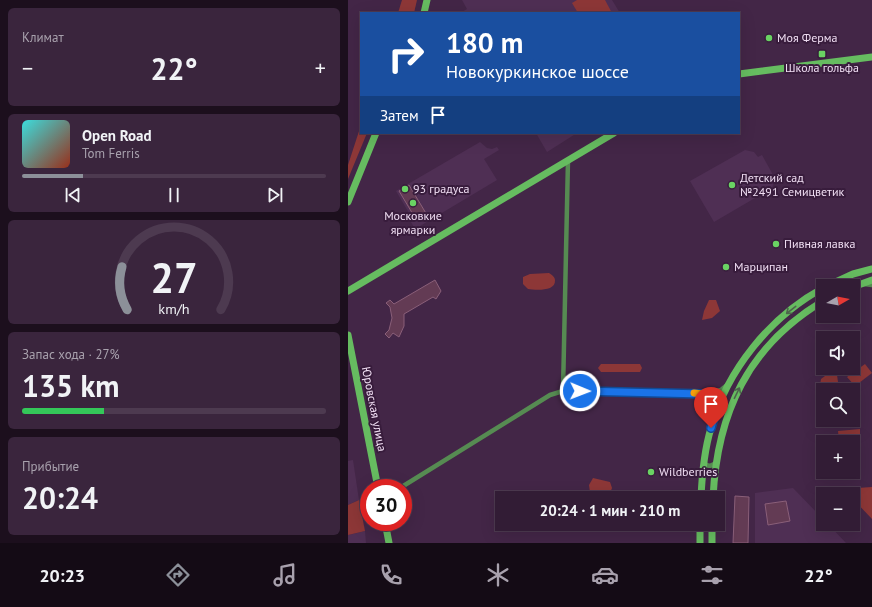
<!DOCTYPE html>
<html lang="ru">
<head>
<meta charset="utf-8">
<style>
	body { margin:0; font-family:"PT Sans",sans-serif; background:#3a253d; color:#f1f3f6; height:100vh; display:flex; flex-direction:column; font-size:15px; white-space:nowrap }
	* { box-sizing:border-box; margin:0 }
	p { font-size:13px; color:#a8a1ad }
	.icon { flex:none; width:22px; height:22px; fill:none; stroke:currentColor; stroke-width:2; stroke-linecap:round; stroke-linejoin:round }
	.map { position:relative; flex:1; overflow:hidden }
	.panel { display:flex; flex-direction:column; gap:8px; padding:8px; background:#1c0f1d; width:348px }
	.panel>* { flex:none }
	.guide { position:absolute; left:12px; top:12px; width:380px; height:122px; border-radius:0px; box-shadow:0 4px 16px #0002,0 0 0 1px #4d3a50; background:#1a4fa0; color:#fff; overflow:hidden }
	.needle { width:26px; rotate:81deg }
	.fabs { position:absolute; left:468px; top:279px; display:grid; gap:8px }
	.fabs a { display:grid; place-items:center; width:44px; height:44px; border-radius:0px; background:#321c35; box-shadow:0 4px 16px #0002,0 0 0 1px #4d3a50; font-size:20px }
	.speed { position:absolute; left:12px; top:479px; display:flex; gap:8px; font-size:20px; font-weight:700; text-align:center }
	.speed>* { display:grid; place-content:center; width:52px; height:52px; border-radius:50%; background:#321c35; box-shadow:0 4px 16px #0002,0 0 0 1px #4d3a50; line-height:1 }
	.speed .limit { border:6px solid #d22; background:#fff; color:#111 }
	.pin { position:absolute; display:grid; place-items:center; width:34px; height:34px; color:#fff; margin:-41px -17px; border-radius:50% 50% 50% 0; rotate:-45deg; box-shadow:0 0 4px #0007 }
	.pin .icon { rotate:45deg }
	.me { position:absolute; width:44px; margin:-22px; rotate:91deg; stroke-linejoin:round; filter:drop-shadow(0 0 3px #0008) }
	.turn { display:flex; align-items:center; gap:14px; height:84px; padding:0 20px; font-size:18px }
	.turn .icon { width:52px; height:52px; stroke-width:2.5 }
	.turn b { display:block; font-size:28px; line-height:34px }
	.then { display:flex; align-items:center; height:38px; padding:0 20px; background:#0003; gap:8px; font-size:15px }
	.big { font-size:30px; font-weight:700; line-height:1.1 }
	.panel .card { flex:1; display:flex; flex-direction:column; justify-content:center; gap:6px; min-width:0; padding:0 14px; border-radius:6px; background:#3a253d }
	.panel .dial { align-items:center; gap:0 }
	.dial svg { height:104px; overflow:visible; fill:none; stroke:#4d3a50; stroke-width:7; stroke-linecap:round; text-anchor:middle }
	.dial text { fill:#f1f3f6; stroke:none }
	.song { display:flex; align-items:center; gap:12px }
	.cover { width:48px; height:48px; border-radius:6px; background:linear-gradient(135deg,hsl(180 70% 55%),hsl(10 70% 35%)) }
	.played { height:4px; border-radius:2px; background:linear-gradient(90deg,#8c9099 20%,#4d3a50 20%) }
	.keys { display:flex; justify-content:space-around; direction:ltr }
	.heat { display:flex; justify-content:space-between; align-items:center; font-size:22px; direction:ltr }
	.charge { height:6px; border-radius:3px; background:linear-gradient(90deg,#34c759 27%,#4d3a50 0) }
	.trip { position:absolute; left:147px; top:491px; width:230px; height:40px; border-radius:0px; background:#321c35; box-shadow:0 4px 16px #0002,0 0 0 1px #4d3a50; font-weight:700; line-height:40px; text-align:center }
	.menu { display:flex; height:64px; justify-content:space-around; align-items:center; background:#140b15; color:#a8a1ad }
	.menu .icon { width:28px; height:28px }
	.menu .selected { color:#8c9099 }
	.menu b { font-size:18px; color:#f1f3f6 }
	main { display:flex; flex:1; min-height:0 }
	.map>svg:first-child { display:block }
	.built { fill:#4f2f54 }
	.green { fill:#8d3737 }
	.building { fill:#633b54; stroke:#8a5f79 }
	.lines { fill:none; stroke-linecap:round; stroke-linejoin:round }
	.street { stroke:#568b52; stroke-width:4.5 }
	.secondary { stroke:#66bc60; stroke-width:7 }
	.oneway { stroke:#4d644c }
	.route-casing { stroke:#114b97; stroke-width:10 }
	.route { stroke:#1a73e8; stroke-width:7 }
	.slow { stroke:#f59e0b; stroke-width:7 }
	.poi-dot { fill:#6ad363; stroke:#381c3c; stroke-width:1.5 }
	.labels { text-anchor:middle; stroke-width:4; stroke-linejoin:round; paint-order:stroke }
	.poi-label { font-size:12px; fill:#f1dff4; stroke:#381c3c; text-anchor:start }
	.street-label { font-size:12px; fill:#f1dff4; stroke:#381c3c }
</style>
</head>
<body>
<main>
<section class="panel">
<div class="card"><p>Климат</p>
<div class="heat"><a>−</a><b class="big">22°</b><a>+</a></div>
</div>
<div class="card">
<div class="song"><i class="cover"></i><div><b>Open Road</b><p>Tom Ferris</p></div></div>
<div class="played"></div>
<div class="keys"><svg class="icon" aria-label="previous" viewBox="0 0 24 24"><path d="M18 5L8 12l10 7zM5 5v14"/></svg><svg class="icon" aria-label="pause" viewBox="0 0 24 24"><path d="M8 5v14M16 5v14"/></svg><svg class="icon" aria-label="next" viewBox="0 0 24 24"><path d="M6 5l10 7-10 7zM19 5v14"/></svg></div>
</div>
<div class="card dial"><svg viewBox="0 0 100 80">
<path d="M14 69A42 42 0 1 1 86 69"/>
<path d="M14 69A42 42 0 0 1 10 36" stroke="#8c9099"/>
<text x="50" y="56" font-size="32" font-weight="700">27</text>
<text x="50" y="72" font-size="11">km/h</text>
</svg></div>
<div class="card"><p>Запас хода · 27%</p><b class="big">135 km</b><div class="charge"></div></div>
<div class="card"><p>Прибытие</p><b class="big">20:24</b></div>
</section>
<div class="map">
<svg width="524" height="543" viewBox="0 0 524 543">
	<rect width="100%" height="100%" fill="#432647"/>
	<g class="built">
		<path d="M114,0H264L272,13H112L119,9Z"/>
		<path d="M188,133H229L199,152Z"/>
		<path d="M132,142L139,148L144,149L149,147L151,150L136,159L149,180L67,229L59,215L61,213L48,191Z"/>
		<path d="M397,150L406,152L410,157L414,155L424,173L426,182L424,188L366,222L342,181Z"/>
		<path d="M5,460L11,500L0,505V461Z"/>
		<path d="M445,488L475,519V524H480L498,543H407V493Z"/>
		<path d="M17,531L18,543H0V535Z"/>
	</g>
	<g class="green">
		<path d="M54,0H69L66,13H50Z"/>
		<path d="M229,0H257L264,13H230L224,3Z"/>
		<path d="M13,125V133H19L0,179V165Z"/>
		<path d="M201,273C204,275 207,277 207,280C208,292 187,290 180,289L175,284V277L182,274Z"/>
		<path d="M361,300H368L372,311L364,318L354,320L356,311Z"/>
		<path d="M253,364H292L294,368L292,372H253L250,368Z"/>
		<path d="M517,364L524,373L507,386L499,377Z"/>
		<path d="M484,374L489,375L490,382L479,390H476L472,385L473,379L477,376Z"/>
		<path d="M512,429V439L491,441L490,431Z"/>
		<path d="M245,478L262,482L264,488L262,493L257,495L242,492L241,485Z"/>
		<path d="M524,487V519L505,499V494H500L495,489Z"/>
		<path d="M11,500L17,531L0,535V505Z"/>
	</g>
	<g class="building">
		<path d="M61,185L79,215L69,221L51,191Z"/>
		<path d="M87,280L93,291L88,299L85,297L56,314V326L51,337L45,333L41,338L37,334L41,330L44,318L42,307L38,303L42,300L46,304Z"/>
		<path d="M387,496L401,497L400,543H385Z"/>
		<path d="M438,501L442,521L420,525L417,504Z"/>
	</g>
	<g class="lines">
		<g class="street">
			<path d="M516,284L524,285"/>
			<path d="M215,391L220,160"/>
			<path d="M355,394L363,398L368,409"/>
			<path d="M356,461L358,465L362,466L368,463"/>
			<path d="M52,488L202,395L215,391H232L355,394L373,390L379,385"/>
		</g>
		<g class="secondary">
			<path d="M76,13L79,0"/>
			<path d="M391,74L524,57"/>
			<path d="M0,202L28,133"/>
			<path d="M479,286L505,274L524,269"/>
			<path d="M505,287L524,280"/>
			<path d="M0,291L266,133"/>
			<path d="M0,335L30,488"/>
			<path d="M353,498C354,474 356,451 363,428C379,370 422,317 475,288"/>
			<path d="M365,498C369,413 400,346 475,301"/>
			<path d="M37,522L41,543"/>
			<path d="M352,543V524"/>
			<path d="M364,543V524"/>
		</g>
	</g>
	<defs><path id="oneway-shaft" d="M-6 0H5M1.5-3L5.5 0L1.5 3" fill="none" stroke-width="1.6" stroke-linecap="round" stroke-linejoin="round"/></defs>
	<g class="oneway">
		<use href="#oneway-shaft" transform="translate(443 310) rotate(142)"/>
		<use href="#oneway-shaft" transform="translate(389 393) rotate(-64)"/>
	</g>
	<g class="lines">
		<g class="route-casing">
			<path id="route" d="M232,391L355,394C373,402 368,412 363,428"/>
		</g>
		<use href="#route" class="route"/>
		<path class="slow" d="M346,393L355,394L364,398L368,411"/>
	</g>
	<g class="poi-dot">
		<circle cx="421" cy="38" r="4"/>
		<rect x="470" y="50" width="8" height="8" rx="2"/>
		<circle cx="384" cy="185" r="4"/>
		<circle cx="57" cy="189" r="4"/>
		<circle cx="65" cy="203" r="4"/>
		<circle cx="428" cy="244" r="4"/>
		<circle cx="378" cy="267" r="4"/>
		<circle cx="303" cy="472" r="4"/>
	</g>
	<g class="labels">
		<g class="poi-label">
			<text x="429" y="42">Моя Ферма</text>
			<text x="474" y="72" text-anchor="middle">Школа гольфа</text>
			<text x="392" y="182">Детский сад<tspan x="392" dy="14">№2491 Семицветик</tspan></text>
			<text x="65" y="193">93 градуса</text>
			<text x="65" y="220" text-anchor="middle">Московкие<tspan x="65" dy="14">ярмарки</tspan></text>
			<text x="436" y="248">Пивная лавка</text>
			<text x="386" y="271">Марципан</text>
			<text x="311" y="476">Wildberries</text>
		</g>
		<g class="street-label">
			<text transform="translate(26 409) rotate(79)" y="4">Юровская улица</text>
		</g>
	</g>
</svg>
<div class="fabs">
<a><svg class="needle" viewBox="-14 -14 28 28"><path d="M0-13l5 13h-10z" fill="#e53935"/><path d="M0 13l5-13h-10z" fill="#a8a1ad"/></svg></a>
<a><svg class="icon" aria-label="sound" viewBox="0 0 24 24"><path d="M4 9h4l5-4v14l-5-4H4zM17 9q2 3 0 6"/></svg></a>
<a><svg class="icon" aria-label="search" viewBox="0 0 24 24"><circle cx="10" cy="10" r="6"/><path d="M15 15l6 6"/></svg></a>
<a>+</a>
<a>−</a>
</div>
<div class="speed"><div class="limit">30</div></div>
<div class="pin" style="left:363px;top:428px;background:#d93025"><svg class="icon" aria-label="arrive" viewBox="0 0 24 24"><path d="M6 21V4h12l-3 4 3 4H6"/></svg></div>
<svg class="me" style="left:232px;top:391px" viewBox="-20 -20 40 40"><circle r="17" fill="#1a73e8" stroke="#fff" stroke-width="3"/><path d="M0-11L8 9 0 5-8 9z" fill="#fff"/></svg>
<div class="trip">20:24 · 1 мин · 210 m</div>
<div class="guide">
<div class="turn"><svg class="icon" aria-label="right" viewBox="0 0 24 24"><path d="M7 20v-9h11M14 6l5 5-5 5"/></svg><div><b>180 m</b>Новокуркинское шоссе</div></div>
<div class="then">Затем<svg class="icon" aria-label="arrive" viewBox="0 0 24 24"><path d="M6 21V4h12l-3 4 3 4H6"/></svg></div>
</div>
</div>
</main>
<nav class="menu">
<b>20:23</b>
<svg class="icon selected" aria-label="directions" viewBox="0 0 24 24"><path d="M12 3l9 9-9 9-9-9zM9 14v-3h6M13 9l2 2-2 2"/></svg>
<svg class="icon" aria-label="music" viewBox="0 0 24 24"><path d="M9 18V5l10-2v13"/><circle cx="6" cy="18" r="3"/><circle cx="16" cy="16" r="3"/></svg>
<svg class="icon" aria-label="phone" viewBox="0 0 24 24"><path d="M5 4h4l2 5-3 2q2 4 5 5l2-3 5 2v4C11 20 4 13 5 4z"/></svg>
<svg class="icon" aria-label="climate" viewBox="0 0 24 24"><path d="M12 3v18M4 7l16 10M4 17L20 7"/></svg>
<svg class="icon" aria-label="car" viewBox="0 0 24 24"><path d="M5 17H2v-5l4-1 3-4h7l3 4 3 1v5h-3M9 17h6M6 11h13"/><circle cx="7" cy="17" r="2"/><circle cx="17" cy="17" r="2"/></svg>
<svg class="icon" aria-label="filters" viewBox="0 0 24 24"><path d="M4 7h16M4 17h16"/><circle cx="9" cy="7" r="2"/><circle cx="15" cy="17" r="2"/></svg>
<b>22°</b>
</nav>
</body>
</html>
